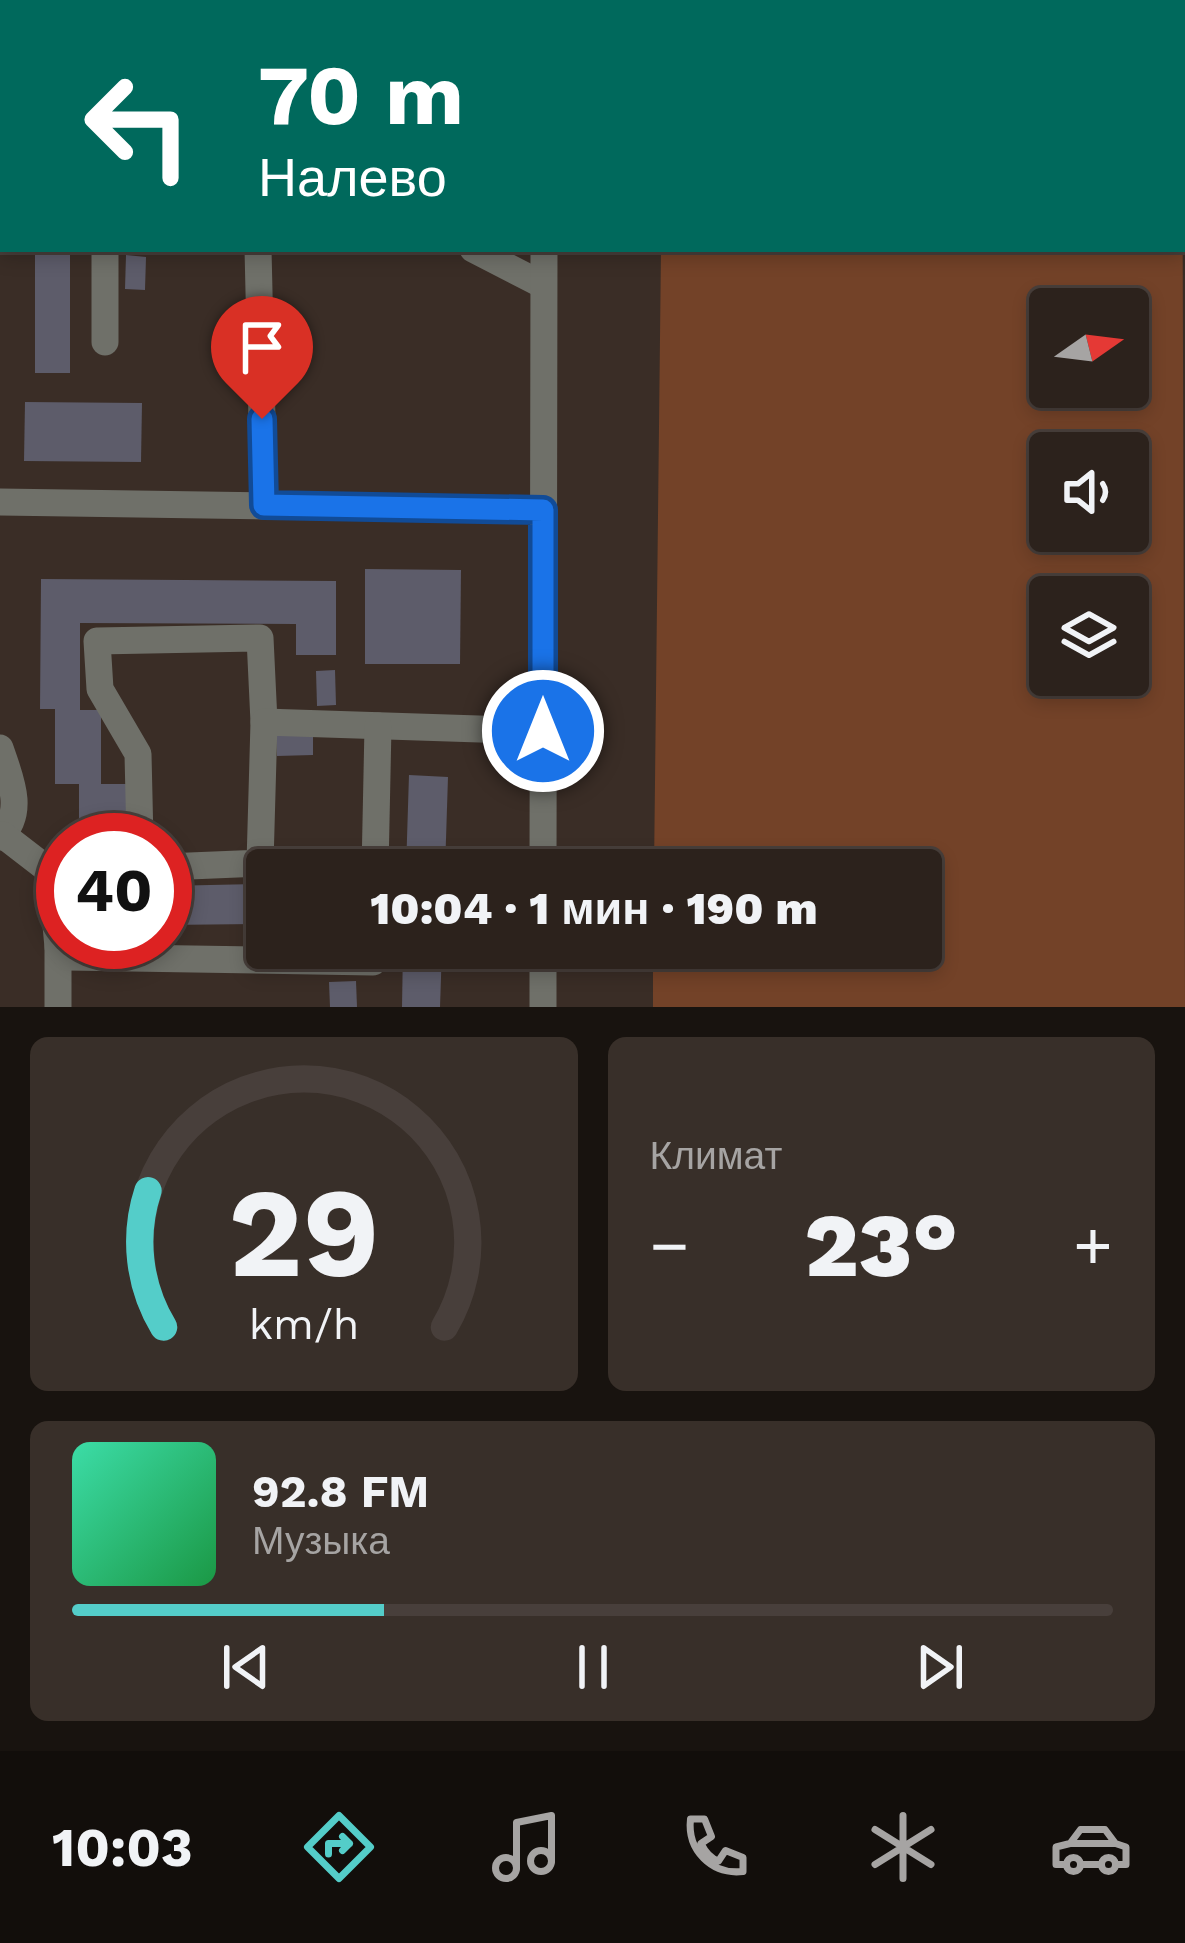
<!DOCTYPE html>
<html lang="ru">
<head>
<meta charset="utf-8">
<style>
	body { margin:0; font-family:"Work Sans",sans-serif; background:#382f29; color:#f1f3f6; height:100vh; display:flex; flex-direction:column; font-size:45px; white-space:nowrap }
	* { box-sizing:border-box; margin:0 }
	p { font-size:39px; color:#a6a4a3 }
	.icon { flex:none; width:66px; height:66px; fill:none; stroke:currentColor; stroke-width:2; stroke-linecap:round; stroke-linejoin:round }
	.map { position:relative; height:1007px; overflow:hidden }
	.drawer { display:flex; flex-direction:column; gap:30px; padding:30px; background:#18130f; flex:1 }
	.drawer>* { flex:none }
	.banner { position:absolute; left:0px; top:0px; width:1185px; height:252px; box-shadow:0 6px 18px #0003,0 0 0 3px #483f3b; background:#00695c; color:#fff; overflow:hidden }
	.needle { width:78px; rotate:76deg }
	.buttons { position:absolute; left:1029px; top:288px; display:grid; gap:24px }
	.buttons a { display:grid; place-items:center; width:120px; height:120px; border-radius:12px; background:#2c221c; box-shadow:0 6px 18px #0003,0 0 0 3px #483f3b; font-size:60px }
	.speed { position:absolute; left:36px; top:813px; display:flex; gap:24px; font-size:60px; font-weight:700; text-align:center }
	.speed>* { display:grid; place-content:center; width:156px; height:156px; border-radius:50%; background:#2c221c; box-shadow:0 6px 18px #0003,0 0 0 3px #483f3b; line-height:1 }
	.speed .limit { border:18px solid #d22; background:#fff; color:#111 }
	.pin { position:absolute; display:grid; place-items:center; width:102px; height:102px; color:#fff; margin:-123px -51px; border-radius:50% 50% 50% 0; rotate:-45deg; box-shadow:0 0 12px #0007 }
	.pin .icon { rotate:45deg }
	.me { position:absolute; width:132px; margin:-66px; rotate:0deg; stroke-linejoin:round; filter:drop-shadow(0 0 9px #0008) }
	.turn { display:flex; align-items:center; gap:42px; height:252px; padding:0 60px; font-size:54px }
	.turn .icon { width:156px; height:156px; stroke-width:2.5 }
	.turn b { display:block; font-size:84px; line-height:102px }
	.big { font-size:90px; font-weight:800; line-height:1.1 }
	.drawer .tile { flex:1; display:flex; flex-direction:column; justify-content:center; gap:18px; min-width:0; padding:0 42px; border-radius:18px; background:#382f29 }
	.drawer .dial { align-items:center; gap:0 }
	.dial svg { height:312px; overflow:visible; fill:none; stroke:#483f3b; stroke-width:7; stroke-linecap:round; text-anchor:middle }
	.dial text { fill:#f1f3f6; stroke:none }
	.song { display:flex; align-items:center; gap:36px }
	.cover { width:144px; height:144px; border-radius:18px; background:linear-gradient(135deg,hsl(160 70% 55%),hsl(140 70% 35%)) }
	.played { height:12px; border-radius:6px; background:linear-gradient(90deg,#54cdc9 30%,#483f3b 30%) }
	.keys { display:flex; justify-content:space-around; direction:ltr }
	.heat { display:flex; justify-content:space-between; align-items:center; font-size:66px; direction:ltr }
	.drawer .tiles { flex:1; display:grid; gap:30px; grid-template-columns:1fr 1fr }
	.tile:last-child { grid-column:span 2 }
	.trip { position:absolute; left:246px; top:849px; width:696px; height:120px; border-radius:12px; background:#2c221c; box-shadow:0 6px 18px #0003,0 0 0 3px #483f3b; font-weight:800; line-height:120px; text-align:center }
	.dock { display:flex; height:192px; justify-content:space-around; align-items:center; background:#120e0b; color:#a6a4a3 }
	.dock .icon { width:84px; height:84px }
	.dock .active { color:#54cdc9 }
	.dock b { font-size:54px; color:#f1f3f6 }
	.map>svg:first-child { display:block }
	.green { fill:#734228; fill-rule:evenodd }
	.building { fill:#5d5c6a }
	.lines { fill:none; stroke-linecap:round; stroke-linejoin:round }
	.minor { stroke:#6f7069; stroke-width:27 }
	.route-casing { stroke:#114b97; stroke-width:30 }
	.route { stroke:#1a73e8; stroke-width:21 }
</style>
</head>
<body>
<div class="map">
<svg width="1185" height="1007" viewBox="0 0 1185 1007">
	<rect width="100%" height="100%" fill="#3a2d26"/>
	<g class="green">
		<path d="M645,0H1143L1147,3H644Z"/>
		<path d="M1182,26L1185,1007H653V948H921V870H654L661,249H1182ZM1050,309H1128V387H1050ZM1050,453H1128V531H1050ZM1050,597H1128V675H1050Z"/>
	</g>
	<g class="building">
		<rect x="35" y="249" width="35" height="124"/>
		<path d="M126,255L146,257L145,290L125,289Z"/>
		<path d="M25,402L142,403L141,462L24,461Z"/>
		<path d="M365,569L461,570L460,664H365Z"/>
		<path d="M41,579L336,581V655H296V624L80,623V710H101V784H130V840H79V784H55V709H40Z"/>
		<path d="M335,670L336,705L317,706L316,671Z"/>
		<path d="M276,734H313V755L277,756Z"/>
		<path d="M409,775L448,777L445,870H406Z"/>
		<path d="M257,884V924L165,925V886Z"/>
		<path d="M403,948H442L440,1007H402Z"/>
		<path d="M356,981L357,1007H330L329,982Z"/>
	</g>
	<g class="lines">
		<g class="minor">
			<path d="M202,0V3"/>
			<path d="M335,0V3"/>
			<path d="M379,0V3"/>
			<path d="M804,0L834,3"/>
			<path d="M643,3L648,0"/>
			<path d="M1022,3L1036,0"/>
			<path d="M0,148H3"/>
			<path d="M258,249L264,505"/>
			<path d="M473,249L543,285"/>
			<path d="M105,342V249"/>
			<path d="M0,502L543,510"/>
			<path d="M0,748C10,778 26,812 0,837"/>
			<path d="M3,835L51,872H63"/>
			<path d="M140,840L138,754L100,689L97,641L260,638L264,722"/>
			<path d="M165,867L260,863L264,722L543,731"/>
			<path d="M375,870L378,726"/>
			<path d="M543,870L544,249"/>
			<path d="M51,872L58,947V1007"/>
			<path d="M58,947L67,957L373,962V948"/>
			<path d="M543,948V1007"/>
		</g>
	</g>
	<g class="lines">
		<g class="route-casing">
			<path id="route" d="M262,419L264,505L543,510V731"/>
		</g>
		<use href="#route" class="route"/>
	</g>
</svg>
<div class="buttons">
<a><svg class="needle" viewBox="-14 -14 28 28"><path d="M0-13l5 13h-10z" fill="#e53935"/><path d="M0 13l5-13h-10z" fill="#a6a4a3"/></svg></a>
<a><svg class="icon" aria-label="sound" viewBox="0 0 24 24"><path d="M4 9h4l5-4v14l-5-4H4zM17 9q2 3 0 6"/></svg></a>
<a><svg class="icon" aria-label="layers" viewBox="0 0 24 24"><path d="M12 4l9 5-9 5-9-5zM3 14l9 5 9-5"/></svg></a>
</div>
<div class="speed"><div class="limit">40</div></div>
<div class="pin" style="left:262px;top:419px;background:#d93025"><svg class="icon" aria-label="arrive" viewBox="0 0 24 24"><path d="M6 21V4h12l-3 4 3 4H6"/></svg></div>
<svg class="me" style="left:543px;top:731px" viewBox="-20 -20 40 40"><circle r="17" fill="#1a73e8" stroke="#fff" stroke-width="3"/><path d="M0-11L8 9 0 5-8 9z" fill="#fff"/></svg>
<div class="trip">10:04 · 1 мин · 190 m</div>
<div class="banner">
<div class="turn"><svg class="icon" aria-label="left" viewBox="0 0 24 24"><path d="M17 20v-9H6M10 6l-5 5 5 5"/></svg><div><b>70 m</b>Налево</div></div>
</div>
</div>
<section class="drawer">
<div class="tiles">
<div class="tile dial"><svg viewBox="0 0 100 80">
<path d="M14 69A42 42 0 1 1 86 69"/>
<path d="M14 69A42 42 0 0 1 10 34" stroke="#54cdc9"/>
<text x="50" y="56" font-size="32" font-weight="700">29</text>
<text x="50" y="72" font-size="11">km/h</text>
</svg></div>
<div class="tile"><p>Климат</p>
<div class="heat"><a>−</a><b class="big">23°</b><a>+</a></div>
</div>
<div class="tile">
<div class="song"><i class="cover"></i><div><b>92.8 FM</b><p>Музыка</p></div></div>
<div class="played"></div>
<div class="keys"><svg class="icon" aria-label="previous" viewBox="0 0 24 24"><path d="M18 5L8 12l10 7zM5 5v14"/></svg><svg class="icon" aria-label="pause" viewBox="0 0 24 24"><path d="M8 5v14M16 5v14"/></svg><svg class="icon" aria-label="next" viewBox="0 0 24 24"><path d="M6 5l10 7-10 7zM19 5v14"/></svg></div>
</div>
</div>
</section>
<nav class="dock">
<b>10:03</b>
<svg class="icon active" aria-label="directions" viewBox="0 0 24 24"><path d="M12 3l9 9-9 9-9-9zM9 14v-3h6M13 9l2 2-2 2"/></svg>
<svg class="icon" aria-label="music" viewBox="0 0 24 24"><path d="M9 18V5l10-2v13"/><circle cx="6" cy="18" r="3"/><circle cx="16" cy="16" r="3"/></svg>
<svg class="icon" aria-label="phone" viewBox="0 0 24 24"><path d="M5 4h4l2 5-3 2q2 4 5 5l2-3 5 2v4C11 20 4 13 5 4z"/></svg>
<svg class="icon" aria-label="climate" viewBox="0 0 24 24"><path d="M12 3v18M4 7l16 10M4 17L20 7"/></svg>
<svg class="icon" aria-label="car" viewBox="0 0 24 24"><path d="M5 17H2v-5l4-1 3-4h7l3 4 3 1v5h-3M9 17h6M6 11h13"/><circle cx="7" cy="17" r="2"/><circle cx="17" cy="17" r="2"/></svg>
</nav>
</body>
</html>
